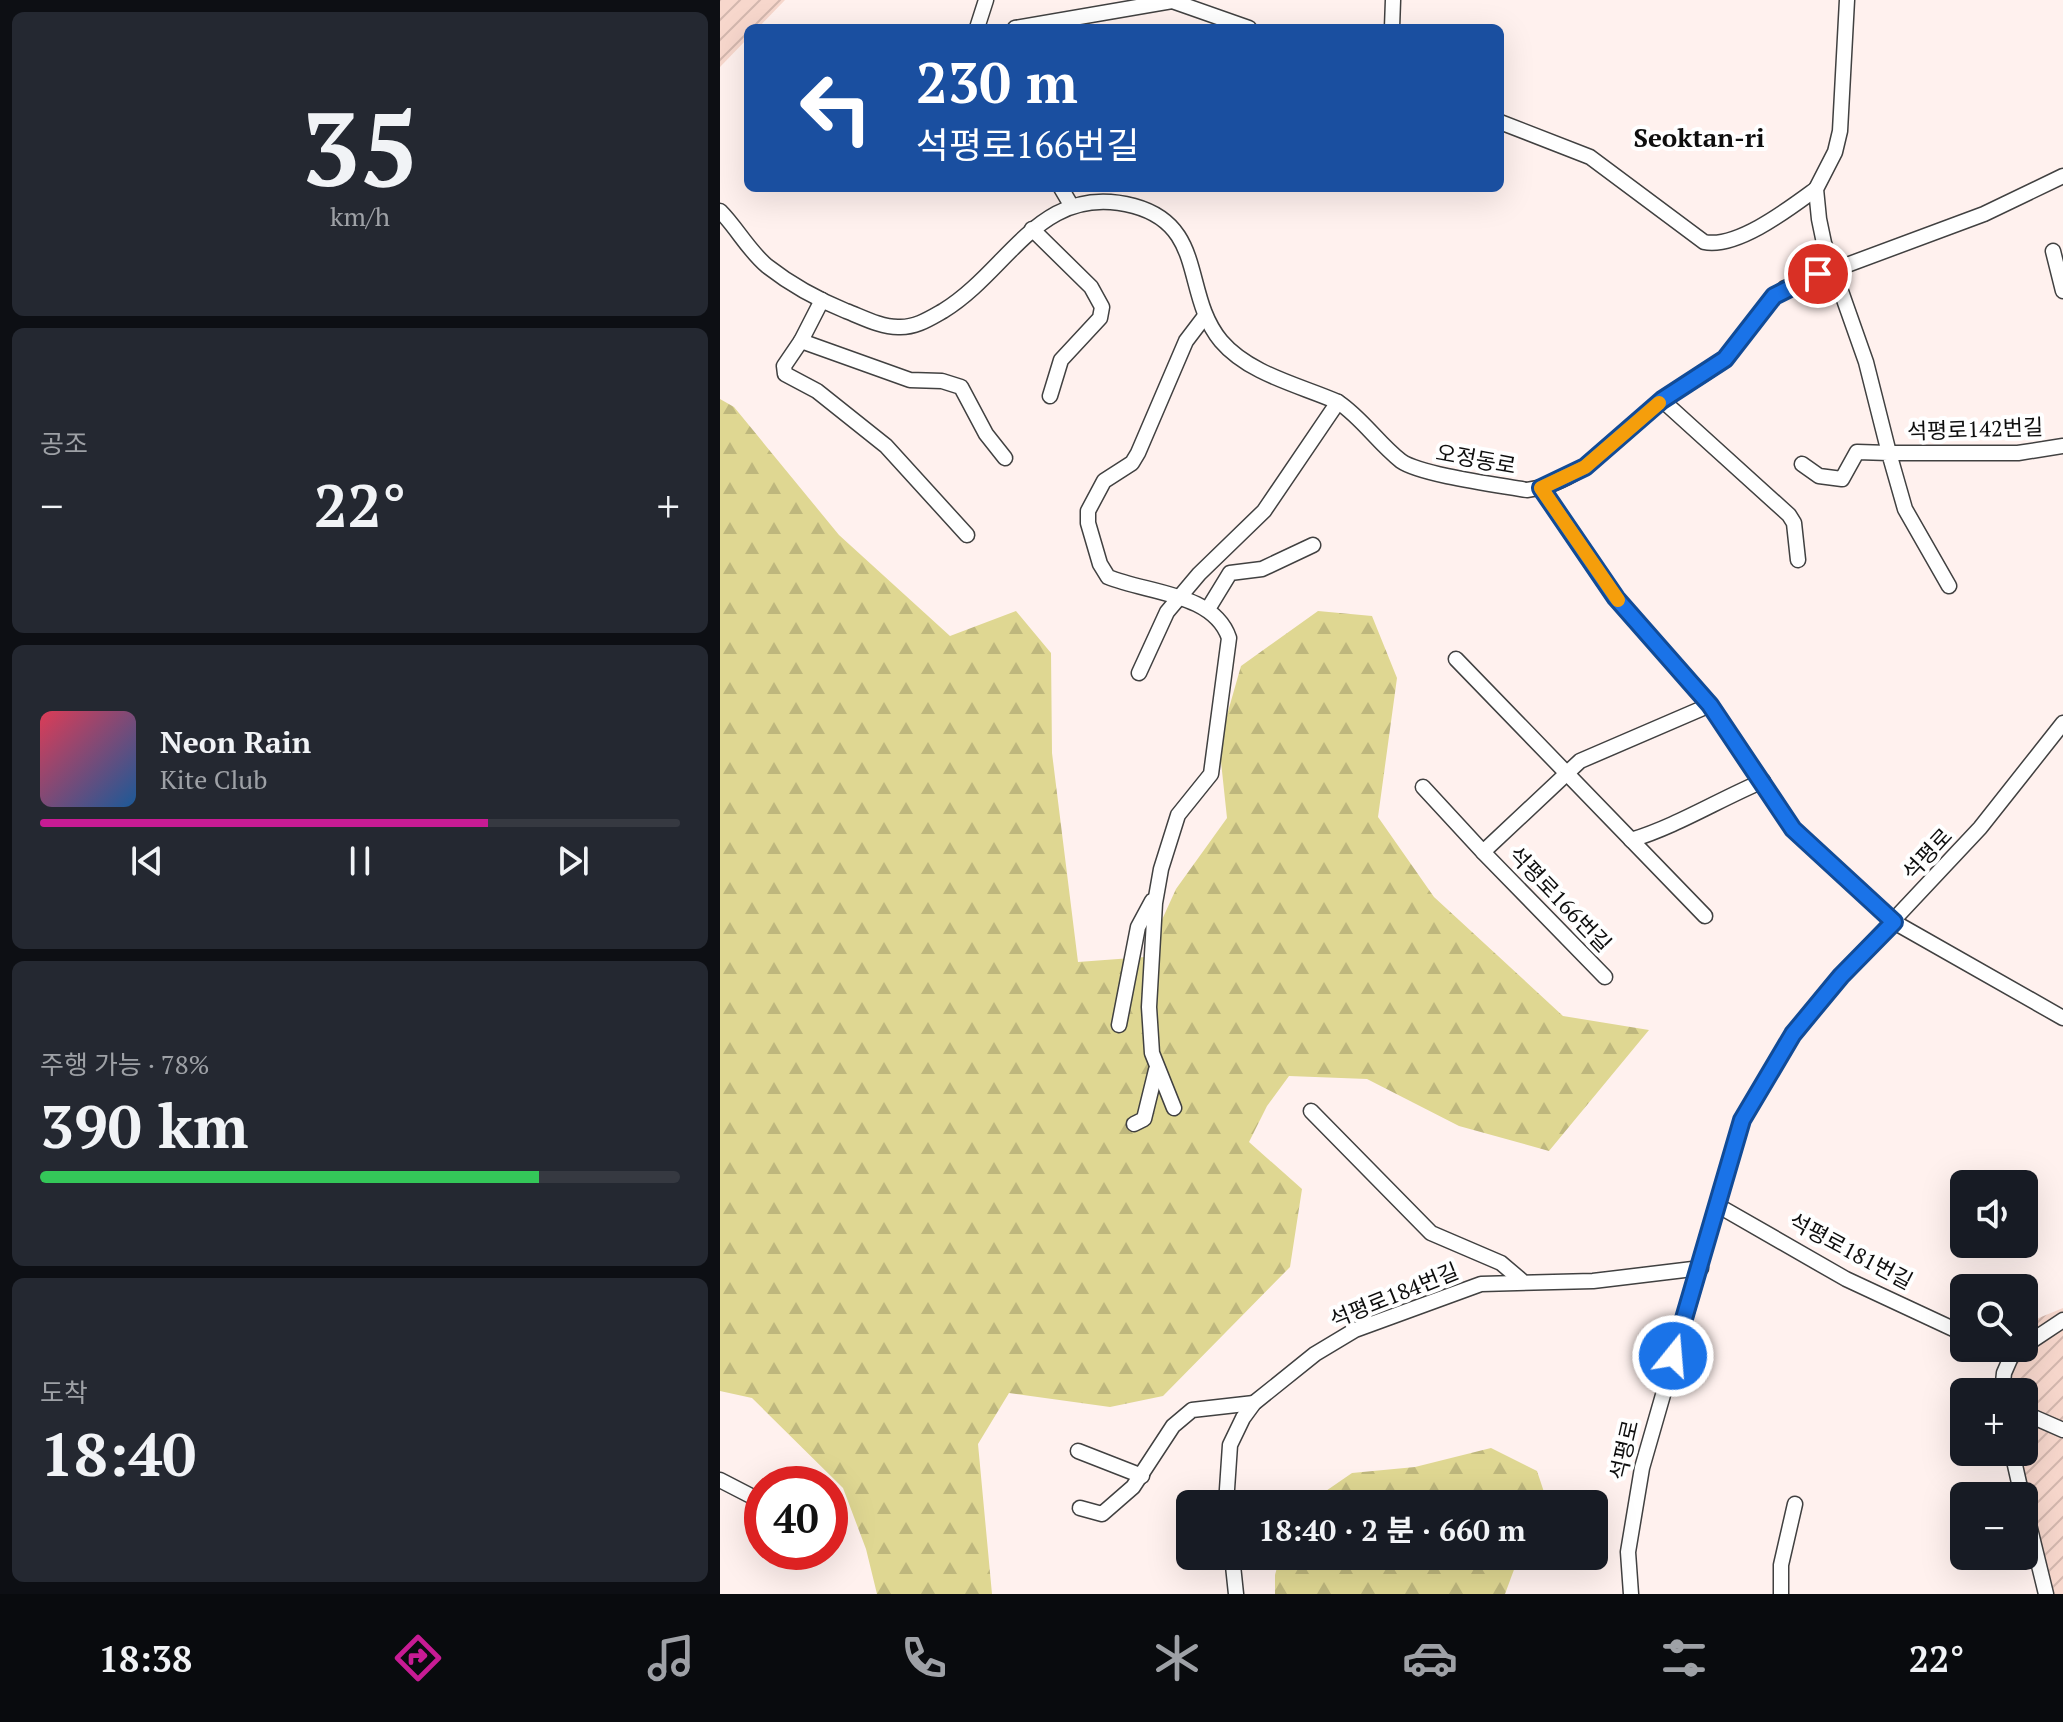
<!DOCTYPE html>
<html lang="ko">
<head>
<meta charset="utf-8">
<style>
	body { margin:0; font-family:"PT Serif","Noto Sans KR",serif; background:#242831; color:#f1f3f6; height:100vh; display:flex; flex-direction:column; font-size:30px; white-space:nowrap }
	* { box-sizing:border-box; margin:0 }
	p { font-size:26px; color:#9ea1a6 }
	.icon { flex:none; width:44px; height:44px; fill:none; stroke:currentColor; stroke-width:2; stroke-linecap:round; stroke-linejoin:round }
	.map { position:relative; flex:1; overflow:hidden }
	.panel { display:flex; flex-direction:column; gap:12px; padding:12px; background:#0d0f14; width:720px }
	.panel>* { flex:none }
	.top-card { position:absolute; left:24px; top:24px; width:760px; height:168px; border-radius:12px; box-shadow:0 8px 32px #0002; background:#1a4fa0; color:#fff; overflow:hidden }
	.controls { position:absolute; left:1230px; top:1170px; display:grid; gap:16px }
	.controls a { display:grid; place-items:center; width:88px; height:88px; border-radius:12px; background:#171b24; box-shadow:0 8px 32px #0002; font-size:40px }
	.speed { position:absolute; left:24px; top:1466px; display:flex; gap:16px; font-size:40px; font-weight:700; text-align:center }
	.speed>* { display:grid; place-content:center; width:104px; height:104px; border-radius:50%; background:#171b24; box-shadow:0 8px 32px #0002; line-height:1 }
	.speed .limit { border:12px solid #d22; background:#fff; color:#111 }
	.pin { position:absolute; display:grid; place-items:center; width:68px; height:68px; color:#fff; margin:-34px; border:4px solid #fff; border-radius:50%; box-shadow:0 2px 8px #0007 }
	.me { position:absolute; width:88px; margin:-44px; rotate:17deg; stroke-linejoin:round; filter:drop-shadow(0 0 6px #0008) }
	.turn { display:flex; align-items:center; gap:28px; height:168px; padding:0 40px; font-size:36px }
	.turn .icon { width:104px; height:104px; stroke-width:2.5 }
	.turn b { display:block; font-size:56px; line-height:68px }
	.big { font-size:60px; font-weight:700; line-height:1.1 }
	.panel .widget { flex:1; display:flex; flex-direction:column; justify-content:center; gap:12px; min-width:0; padding:0 28px; border-radius:12px; background:#242831 }
	.panel .dial { align-items:center; gap:0 }
	.dial b { font-size:104px; line-height:1 }
	.song { display:flex; align-items:center; gap:24px }
	.cover { width:96px; height:96px; border-radius:12px; background:linear-gradient(135deg,hsl(350 70% 55%),hsl(210 70% 35%)) }
	.played { height:8px; border-radius:4px; background:linear-gradient(90deg,#c81b94 70%,#363941 70%) }
	.keys { display:flex; justify-content:space-around; direction:ltr }
	.heat { display:flex; justify-content:space-between; align-items:center; font-size:44px; direction:ltr }
	.charge { height:12px; border-radius:6px; background:linear-gradient(90deg,#34c759 78%,#363941 0) }
	.trip { position:absolute; left:456px; top:1490px; width:432px; height:80px; border-radius:12px; background:#171b24; box-shadow:0 8px 32px #0002; font-weight:700; line-height:80px; text-align:center }
	.tab-bar { display:flex; height:128px; justify-content:space-around; align-items:center; background:#090b0e; color:#9ea1a6 }
	.tab-bar .icon { width:56px; height:56px }
	.tab-bar .on { color:#c81b94 }
	.tab-bar b { font-size:36px; color:#f1f3f6 }
	main { display:flex; flex:1; min-height:0 }
	.map>svg:first-child { display:block }
	.farmland { fill:url(#farmland-furrows) }
	.forest { fill:url(#forest-firs) }
	.lines { fill:none; stroke-linecap:round; stroke-linejoin:round }
	.minor-casing { stroke:#414141; stroke-width:17 }
	.minor { stroke:#fff; stroke-width:14 }
	.route-casing { stroke:#114b97; stroke-width:20 }
	.route { stroke:#1a73e8; stroke-width:14 }
	.slow { stroke:#f59e0b; stroke-width:14 }
	.labels { text-anchor:middle; stroke-width:8; stroke-linejoin:round; paint-order:stroke }
	.street-label { font-size:22px; fill:#0e0e0e; stroke:#fff }
	.quarter-label { font-size:26px; font-weight:bold; fill:#0e0e0e; stroke:#fff }
</style>
</head>
<body>
<main>
<section class="panel">
<div class="widget dial"><b>35</b><p>km/h</p></div>
<div class="widget"><p>공조</p>
<div class="heat"><a>−</a><b class="big">22°</b><a>+</a></div>
</div>
<div class="widget">
<div class="song"><i class="cover"></i><div><b>Neon Rain</b><p>Kite Club</p></div></div>
<div class="played"></div>
<div class="keys"><svg class="icon" aria-label="previous" viewBox="0 0 24 24"><path d="M18 5L8 12l10 7zM5 5v14"/></svg><svg class="icon" aria-label="pause" viewBox="0 0 24 24"><path d="M8 5v14M16 5v14"/></svg><svg class="icon" aria-label="next" viewBox="0 0 24 24"><path d="M6 5l10 7-10 7zM19 5v14"/></svg></div>
</div>
<div class="widget"><p>주행 가능 · 78%</p><b class="big">390 km</b><div class="charge"></div></div>
<div class="widget"><p>도착</p><b class="big">18:40</b></div>
</section>
<div class="map">
<svg width="1343" height="1594" viewBox="0 0 1343 1594">
	<defs>
		<pattern id="farmland-furrows" width="10" height="10" patternUnits="userSpaceOnUse" patternTransform="scale(2)"><rect width="10" height="10" fill="#f7d7cc"/><path d="M-1 1l2-2M0 10L10 0M9 11l2-2" fill="none" stroke="#d3b7ae"/></pattern>
		<pattern id="forest-firs" width="22" height="20" patternUnits="userSpaceOnUse" patternTransform="scale(2)"><rect width="22" height="20" fill="#dfd792"/><path d="M5 1l3.5 6h-7zM16 11l3.5 6h-7z" fill="#beb77d"/></pattern>
	</defs>
	<rect width="100%" height="100%" fill="#fff1ee"/>
	<g class="farmland">
		<path d="M0,0H65L38,28H28V38L0,67Z"/>
		<path d="M1343,1308V1594H1320L1289,1452H1304V1392H1277L1289,1348H1304V1324Z"/>
	</g>
	<g class="forest">
		<path d="M0,399L14,407L119,535L230,636L296,611L331,653L332,753L358,962L425,957L456,889L507,818L499,743L521,666L598,611L652,616L677,678L658,817L714,897L843,1016L929,1030L829,1151L739,1126L647,1079L569,1076L547,1106L529,1142L582,1189L570,1267L443,1396L390,1407L289,1393L258,1444L272,1594H157L146,1549L123,1488L32,1398L0,1391Z"/>
		<path d="M771,1448L817,1471L828,1504H587L632,1473L695,1467Z"/>
		<path d="M560,1556H799L785,1594H555V1575Z"/>
	</g>
	<g class="lines">
		<g class="minor-casing">
			<g id="minor">
				<path d="M1127,0L1120,131L1115,152L1096,189L1099,219L1104,243L1146,362L1169,453H1298L1343,446"/>
				<path d="M257,28L266,0"/>
				<path d="M295,28L452,1L529,28"/>
				<path d="M672,28L673,0"/>
				<path d="M780,122L870,157L984,242C1017,249 1070,208 1096,189"/>
				<path d="M341,188L351,205"/>
				<path d="M0,211C17,228 28,250 47,266C70,284 99,300 126,311C142,317 160,327 178,327C195,328 209,319 223,311C290,270 320,181 414,206C487,226 462,294 501,341C529,374 579,385 618,402C642,418 658,443 681,461C701,475 779,485 807,490C867,483 899,431 944,399C963,385 988,375 1005,358C1027,336 1040,306 1065,288L1264,214L1343,176"/>
				<path d="M312,229L371,287L382,307L380,318L341,360L330,396"/>
				<path d="M1333,251L1343,291"/>
				<path d="M102,300L81,341L190,380L222,381L241,387L266,434L285,458"/>
				<path d="M81,341L64,366L65,374L97,391L166,446L247,535"/>
				<path d="M942,400L1069,515L1074,523L1078,560"/>
				<path d="M1082,464L1099,476L1122,479L1137,452L1169,453L1185,509L1229,586"/>
				<path d="M821,488L896,598L990,705L1073,829L1174,922L1343,1018"/>
				<path d="M488,609L510,573L542,569L593,545"/>
				<path d="M736,659L985,916"/>
				<path d="M419,673L447,612L479,574L544,511L618,402"/>
				<path d="M703,787L763,852L860,761L990,705"/>
				<path d="M911,840C957,826 998,800 1043,781"/>
				<path d="M763,852L885,977"/>
				<path d="M399,1025L418,927L432,901"/>
				<path d="M454,1108L432,1053L429,1007L435,903L441,869L458,815L491,774L509,638C494,593 427,593 388,577L380,564L368,523V511L384,481L412,463L418,453L466,341L485,316"/>
				<path d="M591,1111L711,1233L781,1263L801,1280"/>
				<path d="M414,1124L424,1119L436,1070"/>
				<path d="M997,1205L1126,1279L1244,1334"/>
				<path d="M1304,1346L1343,1320"/>
				<path d="M1272,1348L1291,1357L1284,1373L1282,1392"/>
				<path d="M1304,1413L1343,1430"/>
				<path d="M358,1451L422,1476"/>
				<path d="M1292,1452L1302,1496"/>
				<path d="M0,1480L31,1496"/>
				<path d="M506,1504L510,1445L523,1418L534,1403L595,1354L635,1330L761,1284L873,1281L981,1268"/>
				<path d="M1304,1504L1326,1594"/>
				<path d="M360,1508L382,1514L413,1487L453,1426L472,1410L534,1403"/>
				<path d="M512,1556L516,1594"/>
				<path d="M911,1594L908,1552L922,1468L1022,1120L1073,1034L1121,976L1260,828L1343,723"/>
				<path d="M1061,1594V1565L1075,1504"/>
			</g>
		</g>
		<use href="#minor" class="minor"/>
	</g>
	<g class="lines">
		<g class="route-casing">
			<path id="route" d="M953,1356L1022,1120L1073,1034L1121,976L1174,922L1073,829L990,705L896,598L821,488L865,467L942,400L1005,359L1054,296L1098,274"/>
		</g>
		<use href="#route" class="route"/>
		<path class="slow" d="M898,600L821,488L865,467L939,403"/>
	</g>
	<g class="labels">
		<g class="street-label">
			<text transform="translate(1255 429) rotate(-2)" y="8">석평로142번길</text>
			<text transform="translate(756 459) rotate(10)" y="8">오정동로</text>
			<text transform="translate(1207 854) rotate(-47)" y="8">석평로</text>
			<text transform="translate(840 899) rotate(46)" y="8">석평로166번길</text>
			<text transform="translate(1131 1251) rotate(28)" y="8">석평로181번길</text>
			<text transform="translate(674 1295) rotate(-22)" y="8">석평로184번길</text>
			<text transform="translate(904 1450) rotate(-77)" y="8">석평로</text>
		</g>
		<g class="quarter-label">
			<text x="979" y="147">Seoktan-ri</text>
		</g>
	</g>
</svg>
<div class="controls">
<a><svg class="icon" aria-label="sound" viewBox="0 0 24 24"><path d="M4 9h4l5-4v14l-5-4H4zM17 9q2 3 0 6"/></svg></a>
<a><svg class="icon" aria-label="search" viewBox="0 0 24 24"><circle cx="10" cy="10" r="6"/><path d="M15 15l6 6"/></svg></a>
<a>+</a>
<a>−</a>
</div>
<div class="speed"><div class="limit">40</div></div>
<div class="pin" style="left:1098px;top:274px;background:#d93025"><svg class="icon" aria-label="arrive" viewBox="0 0 24 24"><path d="M6 21V4h12l-3 4 3 4H6"/></svg></div>
<svg class="me" style="left:953px;top:1356px" viewBox="-20 -20 40 40"><circle r="17" fill="#1a73e8" stroke="#fff" stroke-width="3"/><path d="M0-11L8 9 0 5-8 9z" fill="#fff"/></svg>
<div class="trip">18:40 · 2 분 · 660 m</div>
<div class="top-card">
<div class="turn"><svg class="icon" aria-label="left" viewBox="0 0 24 24"><path d="M17 20v-9H6M10 6l-5 5 5 5"/></svg><div><b>230 m</b>석평로166번길</div></div>
</div>
</div>
</main>
<nav class="tab-bar">
<b>18:38</b>
<svg class="icon on" aria-label="directions" viewBox="0 0 24 24"><path d="M12 3l9 9-9 9-9-9zM9 14v-3h6M13 9l2 2-2 2"/></svg>
<svg class="icon" aria-label="music" viewBox="0 0 24 24"><path d="M9 18V5l10-2v13"/><circle cx="6" cy="18" r="3"/><circle cx="16" cy="16" r="3"/></svg>
<svg class="icon" aria-label="phone" viewBox="0 0 24 24"><path d="M5 4h4l2 5-3 2q2 4 5 5l2-3 5 2v4C11 20 4 13 5 4z"/></svg>
<svg class="icon" aria-label="climate" viewBox="0 0 24 24"><path d="M12 3v18M4 7l16 10M4 17L20 7"/></svg>
<svg class="icon" aria-label="car" viewBox="0 0 24 24"><path d="M5 17H2v-5l4-1 3-4h7l3 4 3 1v5h-3M9 17h6M6 11h13"/><circle cx="7" cy="17" r="2"/><circle cx="17" cy="17" r="2"/></svg>
<svg class="icon" aria-label="filters" viewBox="0 0 24 24"><path d="M4 7h16M4 17h16"/><circle cx="9" cy="7" r="2"/><circle cx="15" cy="17" r="2"/></svg>
<b>22°</b>
</nav>
</body>
</html>
